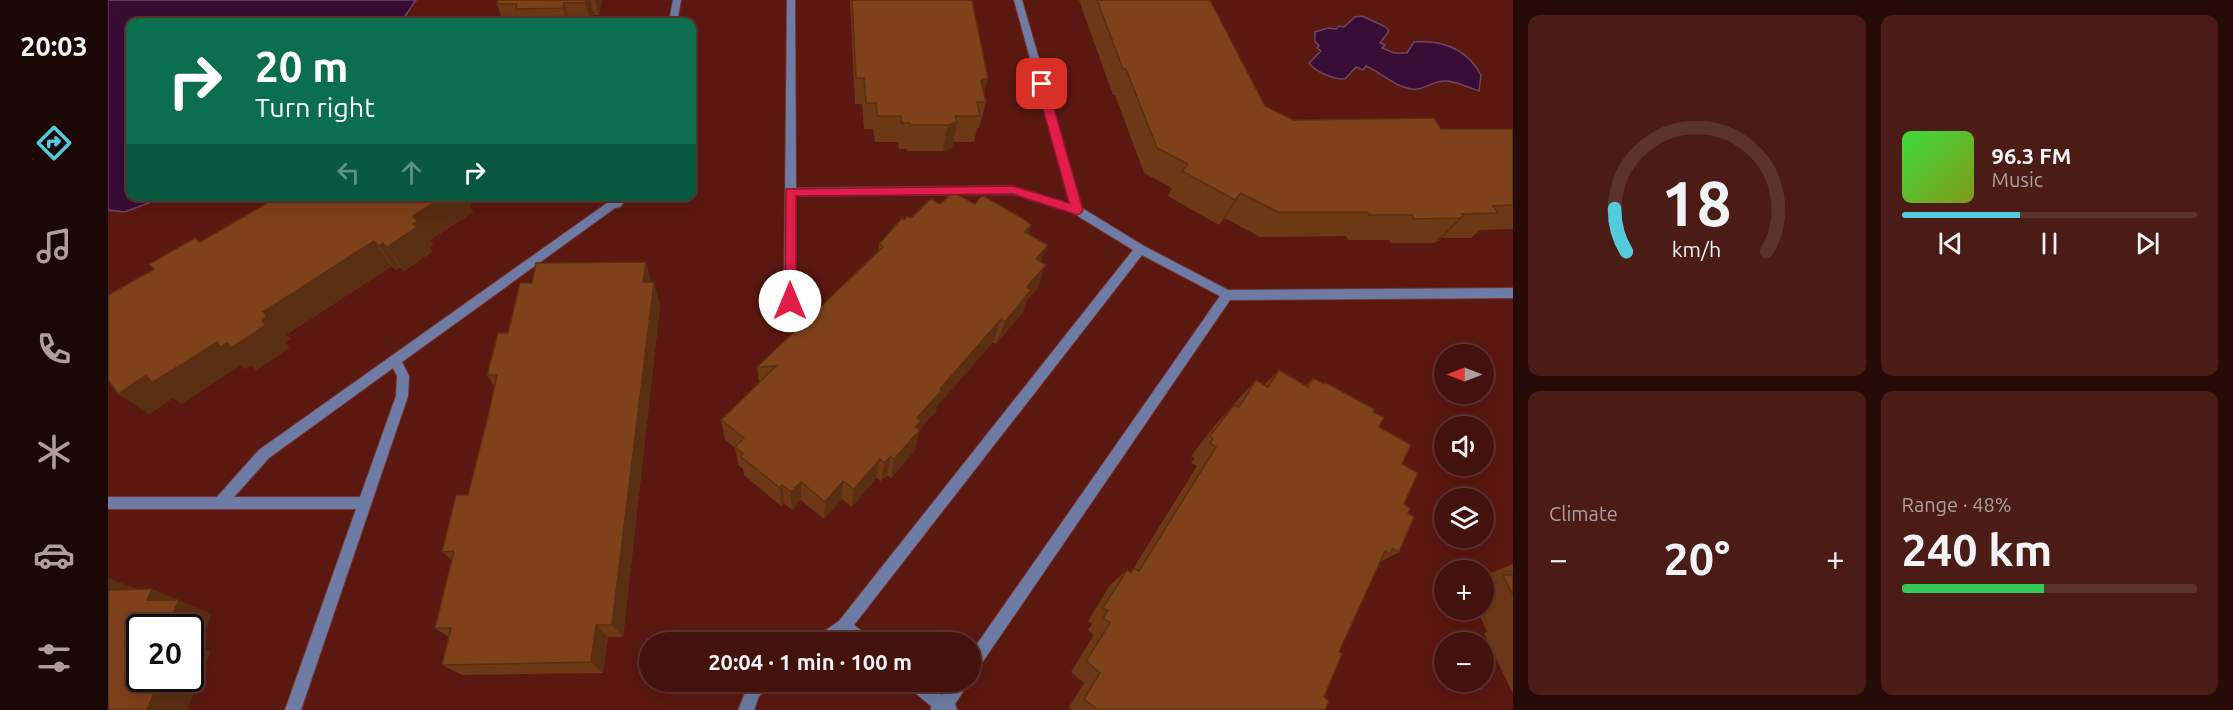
<!DOCTYPE html>
<html lang="en">
<head>
<meta charset="utf-8">
<style>
	body { margin:0; font-family:Ubuntu,sans-serif; background:#4b1b15; color:#f1f3f6; height:100vh; display:flex; flex-direction:column; font-size:22px; white-space:nowrap }
	* { box-sizing:border-box; margin:0 }
	p { font-size:20px; color:#af9e9d }
	.icon { flex:none; width:33px; height:33px; fill:none; stroke:currentColor; stroke-width:2; stroke-linecap:round; stroke-linejoin:round }
	.map { position:relative; flex:1; overflow:hidden }
	.side { display:flex; flex-direction:column; gap:15px; padding:15px; background:#250a07; width:720px }
	.side>* { flex:none }
	.banner { position:absolute; left:18px; top:18px; width:570px; height:183px; border-radius:12px; box-shadow:0 6px 24px #0002,0 0 0 2px #5c322d; background:#0b6e4f; color:#fff; overflow:hidden }
	.needle { width:39px; rotate:270deg }
	.buttons { position:absolute; left:1326px; top:344px; display:grid; gap:12px }
	.buttons a { display:grid; place-items:center; width:60px; height:60px; border-radius:50%; background:#44120c; box-shadow:0 6px 24px #0002,0 0 0 2px #5c322d; font-size:30px }
	.speed { position:absolute; left:18px; top:614px; display:flex; gap:12px; font-size:30px; font-weight:700; text-align:center }
	.speed>* { display:grid; place-content:center; width:78px; height:78px; border-radius:50%; background:#44120c; box-shadow:0 6px 24px #0002,0 0 0 2px #5c322d; line-height:1 }
	.speed .limit { border:3px solid #111; border-radius:9px; background:#fff; color:#111 }
	.pin { position:absolute; display:grid; place-items:center; width:51px; height:51px; color:#fff; margin:-26px; border-radius:12px; box-shadow:0 3px 9px #0006 }
	.me { position:absolute; width:66px; margin:-33px; rotate:0deg; stroke-linejoin:round; filter:drop-shadow(0 0 4px #0008) }
	.turn { display:flex; align-items:center; gap:21px; height:126px; padding:0 30px; font-size:27px }
	.turn .icon { width:78px; height:78px; stroke-width:2.5 }
	.turn b { display:block; font-size:42px; line-height:51px }
	.lanes { display:flex; align-items:center; height:57px; padding:0 30px; background:#0003; justify-content:center; gap:30px; direction:ltr }
	.lanes .off { opacity:.35 }
	.big { font-size:45px; font-weight:700; line-height:1.1 }
	.side .tile { flex:1; display:flex; flex-direction:column; justify-content:center; gap:9px; min-width:0; padding:0 21px; border-radius:12px; background:#4b1b15 }
	.side .dial { align-items:center; gap:0 }
	.dial svg { height:156px; overflow:visible; fill:none; stroke:#5c322d; stroke-width:7; stroke-linecap:round; text-anchor:middle }
	.dial text { fill:#f1f3f6; stroke:none }
	.song { display:flex; align-items:center; gap:18px }
	.cover { width:72px; height:72px; border-radius:9px; background:linear-gradient(135deg,hsl(120 70% 55%),hsl(70 70% 35%)) }
	.played { height:6px; border-radius:3px; background:linear-gradient(90deg,#54cadd 40%,#5c322d 40%) }
	.keys { display:flex; justify-content:space-around; direction:ltr }
	.heat { display:flex; justify-content:space-between; align-items:center; font-size:33px; direction:ltr }
	.charge { height:9px; border-radius:4px; background:linear-gradient(90deg,#34c759 48%,#5c322d 0) }
	.side .tiles { flex:1; display:grid; gap:15px; grid-template-columns:repeat(2,1fr) }
	.trip { position:absolute; left:531px; top:632px; width:342px; height:60px; border-radius:30px; background:#44120c; box-shadow:0 6px 24px #0002,0 0 0 2px #5c322d; font-weight:700; line-height:60px; text-align:center }
	main { display:flex; flex:1; min-height:0 }
	.tab-bar { display:flex; flex-direction:column; width:108px; justify-content:space-around; align-items:center; background:#1b0705; color:#af9e9d }
	.tab-bar .icon { width:42px; height:42px }
	.tab-bar .active { color:#54cadd }
	.tab-bar b { font-size:27px; color:#f1f3f6 }
	.map>svg:first-child { display:block }
	.water { fill:#370c35; stroke:#704560; stroke-width:1.5 }
	.lines { fill:none; stroke-linecap:round; stroke-linejoin:round }
	.service-casing { stroke:#74352d; stroke-width:2 }
	.service { fill:#6d7ba5; fill-rule:evenodd }
	.wall { fill:#6d3816 }
	.shaded-wall { fill:#592e12 }
	.building { fill:#7f411a; stroke:#592e12; stroke-width:1.5 }
	.route { fill:#e11d48; stroke:#92132f; stroke-width:1.5 }
</style>
</head>
<body>
<main>
<nav class="tab-bar">
<b>20:03</b>
<svg class="icon active" aria-label="directions" viewBox="0 0 24 24"><path d="M12 3l9 9-9 9-9-9zM9 14v-3h6M13 9l2 2-2 2"/></svg>
<svg class="icon" aria-label="music" viewBox="0 0 24 24"><path d="M9 18V5l10-2v13"/><circle cx="6" cy="18" r="3"/><circle cx="16" cy="16" r="3"/></svg>
<svg class="icon" aria-label="phone" viewBox="0 0 24 24"><path d="M5 4h4l2 5-3 2q2 4 5 5l2-3 5 2v4C11 20 4 13 5 4z"/></svg>
<svg class="icon" aria-label="climate" viewBox="0 0 24 24"><path d="M12 3v18M4 7l16 10M4 17L20 7"/></svg>
<svg class="icon" aria-label="car" viewBox="0 0 24 24"><path d="M5 17H2v-5l4-1 3-4h7l3 4 3 1v5h-3M9 17h6M6 11h13"/><circle cx="7" cy="17" r="2"/><circle cx="17" cy="17" r="2"/></svg>
<svg class="icon" aria-label="filters" viewBox="0 0 24 24"><path d="M4 7h16M4 17h16"/><circle cx="9" cy="7" r="2"/><circle cx="15" cy="17" r="2"/></svg>
</nav>
<div class="map">
<svg width="1405" height="710" viewBox="0 0 1405 710">
	<rect width="100%" height="100%" fill="#5b1810"/>
	<g class="water">
		<path d="M0,0H308L293,22H22V196L56,197L17,212L0,210Z"/>
		<path d="M1254,16L1278,27L1281,31L1272,43L1277,45L1274,48L1286,53H1299L1306,42C1334,40 1359,49 1373,75L1371,91C1359,87 1342,78 1330,82C1320,84 1314,91 1303,89C1285,86 1274,73 1258,66L1255,70L1248,67L1237,79C1225,79 1209,73 1201,63L1213,51L1209,48L1211,46L1207,41V32L1220,28L1228,29L1231,26L1236,27L1247,17Z"/>
	</g>
	<g class="lines">
		<g class="service-casing">
			<g id="service">
				<path d="M565,0H573L569,22H561Z"/>
				<path d="M679,0H687L688,188L905,186L962,204L906,0H914L974,208L1036,246L1120,290L1405,288V298L1122,300L867,673L862,675V654L1112,296L1034,255L746,625L761,637L763,642H744L736,635L726,642H706L708,637L731,621L1025,250L965,213L905,194L688,196V301L686,304H678L676,301Z"/>
				<path d="M493,196H521L512,207L507,208L294,362L301,376L300,396L193,710H177L248,509H0V497H109L151,450L499,203ZM285,368L289,376L288,396L252,497H126L161,458Z"/>
				<path d="M646,681H667L664,686L651,696L646,710H630L640,686Z"/>
				<path d="M796,681H816L834,695L845,681H862L847,704L849,710H823V706L799,686Z"/>
			</g>
		</g>
		<use href="#service" class="service"/>
	</g>
	<g class="wall">
		<path d="M390,0H494L491,15H486L484,22H395L389,4Z"/>
		<path d="M742,0H864L878,102L871,128H869L866,142H845L844,148L835,151H799V149H791L790,142H767L765,129H756L754,104H747Z"/>
		<path d="M971,0H1102L1157,106L1185,120L1333,129H1405V229L1372,230L1363,238H1333L1331,241L1326,243H1283L1281,240H1240L1238,236L1152,237L1117,218L1111,225L1060,196L1064,188L1036,173L1007,95H1005Z"/>
		<path d="M171,196H375L362,205L365,212L322,240L325,245L322,248L324,252L296,271L292,267L288,270L284,266L178,335L182,339L177,342L181,348L148,370L143,365L137,369L133,365L73,404L65,398L41,414L10,394L92,242Z"/>
		<path d="M832,204L920,234L933,262L929,289L919,300L914,313L888,344L885,342L829,406L828,411L811,430L807,450L783,478L779,475L773,481L768,478L744,507L734,499L716,519L693,500L684,510L676,503L673,506L636,475L635,469L631,466L627,448L617,440L613,420L651,383L649,367L770,252L771,244L796,220L803,218Z"/>
		<path d="M538,262L543,282L552,305L515,637H500L495,673L354,675L334,665L341,637L327,628L344,560L334,552L360,495L381,412L386,386L379,375L424,283Z"/>
		<path d="M1171,370L1197,386L1205,378L1265,412L1271,427L1294,464L1296,504L1291,552L1272,562L1231,652L1216,697L1217,710H964L961,707L976,683L963,672L986,635L980,630L984,624L980,621L1002,585L1019,570L1021,572L1025,569L1089,466L1083,463L1087,458L1083,456L1107,425L1148,380L1156,385Z"/>
		<path d="M1405,564V692H1404L1376,633L1379,632L1369,609H1376V583L1383,580L1380,574Z"/>
	</g>
	<g class="shaded-wall">
		<path d="M478,0H482L486,15L484,22H483L477,3Z"/>
		<path d="M487,0H494L491,15Z"/>
		<path d="M456,3L462,22H459L455,8Z"/>
		<path d="M880,78L874,102L873,81Z"/>
		<path d="M849,122L844,148L835,151L840,125Z"/>
		<path d="M1133,193L1117,218L1111,225L1127,200Z"/>
		<path d="M336,196H375L362,205L365,212L322,240L325,245L322,248L324,252L296,271L279,247L305,224V216Z"/>
		<path d="M1356,216L1331,241L1326,243L1352,218Z"/>
		<path d="M923,225L915,250L917,232Z"/>
		<path d="M266,241L284,266L178,335L182,339L177,342L181,348L148,370L143,365L137,369L133,365L73,404L65,398L41,414L10,394L38,375L154,320L155,312Z"/>
		<path d="M275,243L292,267L288,270L271,246Z"/>
		<path d="M940,245L930,269L928,259Z"/>
		<path d="M538,262L544,286L535,282Z"/>
		<path d="M938,265L929,289L919,300L914,313L888,344L897,322L919,287Z"/>
		<path d="M546,282L552,305L515,637L504,625Z"/>
		<path d="M893,319L885,342L829,406L828,411L810,432L812,430L807,450L783,478L786,459L809,418L832,389Z"/>
		<path d="M783,456L779,475L773,481L776,463Z"/>
		<path d="M772,459L768,478L744,507L746,489Z"/>
		<path d="M735,481L734,499L716,519L717,502Z"/>
		<path d="M693,482V500L684,510L683,492Z"/>
		<path d="M674,485L676,503L673,506L672,488Z"/>
		<path d="M0,578L32,590L0,592Z"/>
		<path d="M44,589L104,614L90,647L103,651L79,710H39L52,678H82V627H59L39,600Z"/>
		<path d="M488,625L500,637L495,673L483,662Z"/>
	</g>
	<g class="building">
		<path d="M390,0H478L477,3H456L455,8L408,9L409,4H389Z"/>
		<path d="M744,0H864L880,78L873,81L878,102H869L872,116H847L849,122L840,125H802V123H794L793,116H769L768,103H758L756,78H748Z"/>
		<path d="M989,0H1102L1157,106L1185,120L1326,118L1333,129H1405V205L1385,206L1390,213L1354,214L1356,216L1352,218L1306,219L1304,215H1261L1259,212H1170L1133,193L1127,200L1074,171L1080,164L1049,148L1018,69H1015Z"/>
		<path d="M845,192L867,204L874,195L917,220L923,225L917,232L940,245L928,259L938,265L919,287L923,290L897,322L893,319L832,389L834,390L809,418L813,421L807,427L812,430L786,459L783,456L776,463L772,459L746,489L735,481L717,502L693,482L683,492L674,485L672,488L633,457L635,454L627,447L636,438L613,420L668,366L649,367L775,247L771,244L794,218L796,220L799,216L803,218L823,199L832,204Z"/>
		<path d="M171,196H337L305,216L310,221L305,224L309,227L279,247L275,243L271,246L266,241L155,312L159,317L154,320L158,325L123,348L119,343L112,347L109,342L44,383L38,375L10,394L0,380V295L46,269L41,264L87,238L92,242Z"/>
		<path d="M538,262L535,282H546L504,625H488L483,662L334,665L343,628H327L346,551L334,552L348,495H360L381,412L389,375H379L390,333H400L412,283H424L428,263Z"/>
		<path d="M1171,370L1200,387L1205,378L1216,384L1217,382L1266,409L1265,412L1276,417L1271,427L1303,445L1294,464L1310,473L1296,504L1302,508L1300,514L1306,517L1291,552L1285,548L1282,554L1277,551L1231,652L1234,654L1216,697L1221,701L1217,710H990L976,699L992,673L978,661L1002,623L995,618L1000,611L995,608L1019,570L1023,573L1026,568L1031,571L1108,447L1102,443L1105,439L1102,436L1126,405L1131,407L1148,380L1160,387Z"/>
		<path d="M1395,575H1405V595Z"/>
		<path d="M44,589L39,600H71L59,627H32V678H52L39,710H0V590Z"/>
	</g>
	<path class="route" d="M934,81L939,84L975,210L973,213L969,215L905,194L688,196V301L682,306L677,305L678,189L905,186L961,203L928,84Z"/>
</svg>
<div class="buttons">
<a><svg class="needle" viewBox="-14 -14 28 28"><path d="M0-13l5 13h-10z" fill="#e53935"/><path d="M0 13l5-13h-10z" fill="#af9e9d"/></svg></a>
<a><svg class="icon" aria-label="sound" viewBox="0 0 24 24"><path d="M4 9h4l5-4v14l-5-4H4zM17 9q2 3 0 6"/></svg></a>
<a><svg class="icon" aria-label="layers" viewBox="0 0 24 24"><path d="M12 4l9 5-9 5-9-5zM3 14l9 5 9-5"/></svg></a>
<a>+</a>
<a>−</a>
</div>
<div class="speed"><div class="limit">20</div></div>
<div class="pin" style="left:934px;top:84px;background:#d93025"><svg class="icon" aria-label="arrive" viewBox="0 0 24 24"><path d="M6 21V4h12l-3 4 3 4H6"/></svg></div>
<svg class="me" style="left:682px;top:301px" viewBox="-20 -20 40 40"><circle r="19" fill="#fff"/><path d="M0-13L10 11 0 6-10 11z" fill="#e11d48"/></svg>
<div class="trip">20:04 · 1 min · 100 m</div>
<div class="banner">
<div class="turn"><svg class="icon" aria-label="right" viewBox="0 0 24 24"><path d="M7 20v-9h11M14 6l5 5-5 5"/></svg><div><b>20 m</b>Turn right</div></div>
<div class="lanes"><svg class="icon off" aria-label="left" viewBox="0 0 24 24"><path d="M17 20v-9H6M10 6l-5 5 5 5"/></svg><svg class="icon off" aria-label="ahead" viewBox="0 0 24 24"><path d="M12 20V5M6 11l6-6 6 6"/></svg><svg class="icon" aria-label="right" viewBox="0 0 24 24"><path d="M7 20v-9h11M14 6l5 5-5 5"/></svg></div>
</div>
</div>
<section class="side">
<div class="tiles">
<div class="tile dial"><svg viewBox="0 0 100 80">
<path d="M14 69A42 42 0 1 1 86 69"/>
<path d="M14 69A42 42 0 0 1 8 47" stroke="#54cadd"/>
<text x="50" y="56" font-size="32" font-weight="700">18</text>
<text x="50" y="72" font-size="11">km/h</text>
</svg></div>
<div class="tile">
<div class="song"><i class="cover"></i><div><b>96.3 FM</b><p>Music</p></div></div>
<div class="played"></div>
<div class="keys"><svg class="icon" aria-label="previous" viewBox="0 0 24 24"><path d="M18 5L8 12l10 7zM5 5v14"/></svg><svg class="icon" aria-label="pause" viewBox="0 0 24 24"><path d="M8 5v14M16 5v14"/></svg><svg class="icon" aria-label="next" viewBox="0 0 24 24"><path d="M6 5l10 7-10 7zM19 5v14"/></svg></div>
</div>
<div class="tile"><p>Climate</p>
<div class="heat"><a>−</a><b class="big">20°</b><a>+</a></div>
</div>
<div class="tile"><p>Range · 48%</p><b class="big">240 km</b><div class="charge"></div></div>
</div>
</section>
</main>
</body>
</html>
